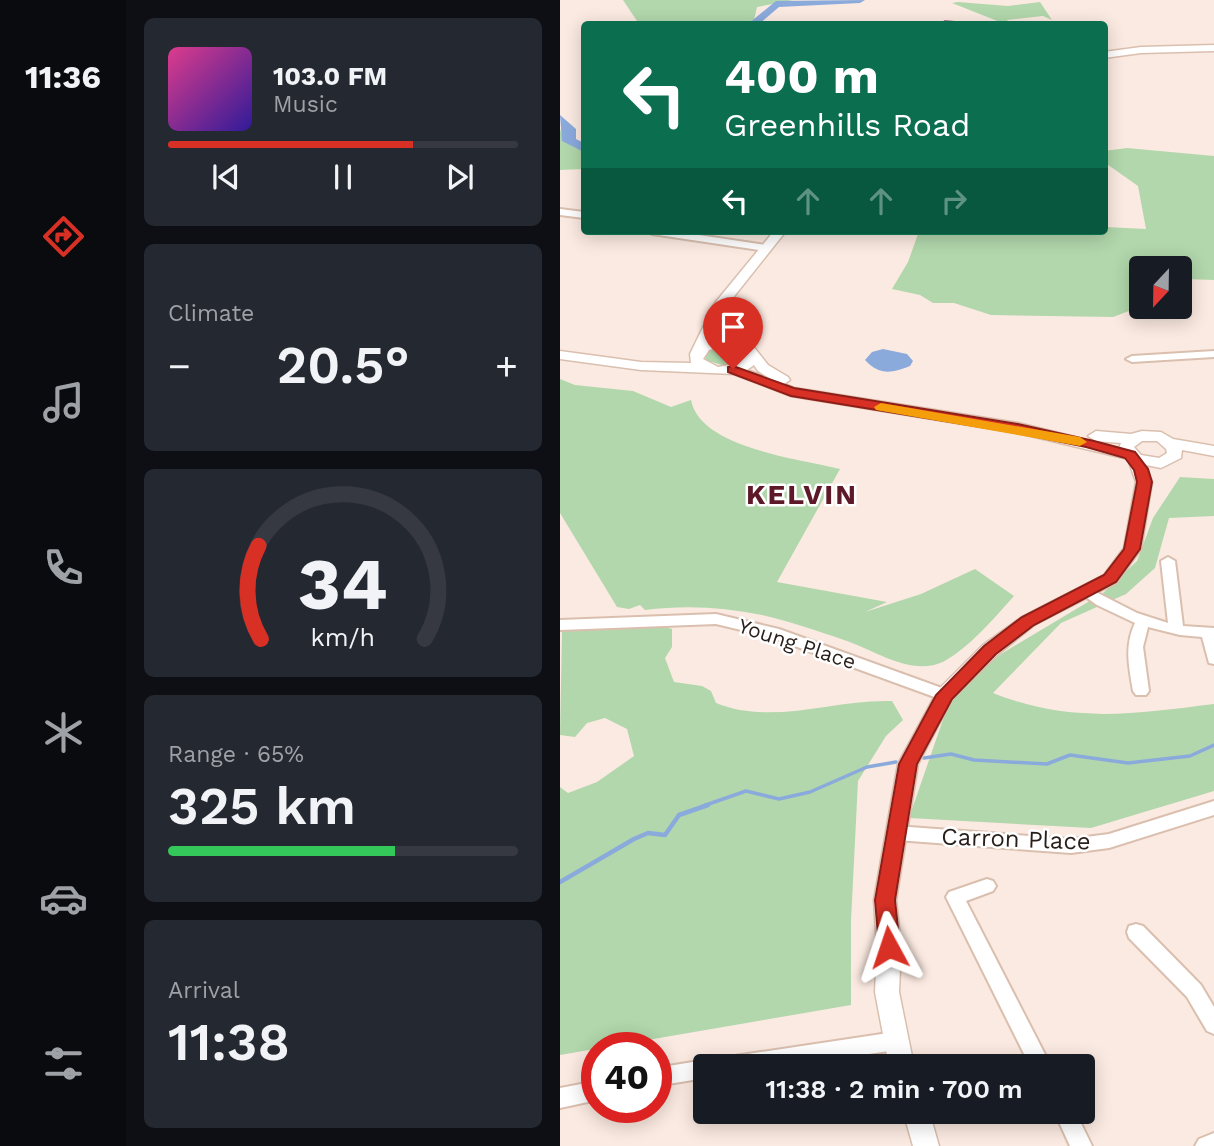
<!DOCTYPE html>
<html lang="en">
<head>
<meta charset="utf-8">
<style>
	body { margin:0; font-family:"Work Sans",sans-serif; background:#242831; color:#f1f3f6; height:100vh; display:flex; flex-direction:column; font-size:26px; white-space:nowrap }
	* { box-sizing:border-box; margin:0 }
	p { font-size:23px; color:#9ea1a6 }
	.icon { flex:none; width:38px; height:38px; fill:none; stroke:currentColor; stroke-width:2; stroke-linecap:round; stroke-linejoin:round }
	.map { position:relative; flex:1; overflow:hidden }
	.drawer { display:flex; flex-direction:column; gap:18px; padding:18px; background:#0d0f14; width:434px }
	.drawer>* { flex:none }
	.top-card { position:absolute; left:21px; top:21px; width:527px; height:214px; border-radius:7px; box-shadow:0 4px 18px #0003; background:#0b6e4f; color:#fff; overflow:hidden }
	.needle { width:46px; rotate:202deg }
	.fabs { position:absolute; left:569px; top:256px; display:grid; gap:14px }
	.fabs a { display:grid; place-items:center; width:63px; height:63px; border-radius:7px; background:#171b24; box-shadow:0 4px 18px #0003; font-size:35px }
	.speed { position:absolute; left:21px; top:1032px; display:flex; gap:14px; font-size:35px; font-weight:700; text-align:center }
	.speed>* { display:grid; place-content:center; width:91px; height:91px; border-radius:50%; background:#171b24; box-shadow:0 4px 18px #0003; line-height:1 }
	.speed .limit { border:10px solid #d22; background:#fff; color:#111 }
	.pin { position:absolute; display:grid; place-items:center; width:60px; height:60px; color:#fff; margin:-72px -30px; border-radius:50% 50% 50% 0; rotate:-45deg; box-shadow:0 0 7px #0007 }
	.pin .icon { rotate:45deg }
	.me { position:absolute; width:77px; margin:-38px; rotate:355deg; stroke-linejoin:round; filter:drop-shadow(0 0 5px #0008) }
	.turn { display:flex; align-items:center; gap:24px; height:147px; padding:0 28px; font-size:32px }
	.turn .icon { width:91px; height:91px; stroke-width:2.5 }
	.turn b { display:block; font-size:49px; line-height:60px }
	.lanes { display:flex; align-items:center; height:66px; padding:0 28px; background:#0003; justify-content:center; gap:35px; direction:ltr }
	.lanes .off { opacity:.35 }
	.big { font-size:52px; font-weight:600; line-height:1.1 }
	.drawer .widget { flex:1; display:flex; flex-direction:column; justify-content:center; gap:10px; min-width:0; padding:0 24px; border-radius:10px; background:#242831 }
	.drawer .dial { align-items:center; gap:0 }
	.dial svg { height:182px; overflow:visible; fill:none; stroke:#363941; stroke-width:7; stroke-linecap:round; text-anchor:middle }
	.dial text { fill:#f1f3f6; stroke:none }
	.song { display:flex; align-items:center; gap:21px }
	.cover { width:84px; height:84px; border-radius:10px; background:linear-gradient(135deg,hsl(330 70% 55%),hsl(250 70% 35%)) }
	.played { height:7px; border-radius:4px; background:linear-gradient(90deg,#d93025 70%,#363941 70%) }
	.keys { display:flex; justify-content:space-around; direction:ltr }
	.heat { display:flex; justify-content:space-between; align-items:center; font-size:38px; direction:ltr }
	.charge { height:10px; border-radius:5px; background:linear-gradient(90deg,#34c759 65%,#363941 0) }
	.trip { position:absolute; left:133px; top:1054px; width:402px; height:70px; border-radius:7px; background:#171b24; box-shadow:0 4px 18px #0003; font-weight:600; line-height:70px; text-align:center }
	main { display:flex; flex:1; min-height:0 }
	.tab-bar { display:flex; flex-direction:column; width:126px; justify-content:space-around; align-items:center; background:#090b0e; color:#9ea1a6 }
	.tab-bar .icon { width:49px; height:49px }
	.tab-bar .current { color:#d93025 }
	.tab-bar b { font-size:32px; color:#f1f3f6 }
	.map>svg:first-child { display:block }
	.green { fill:#b2d7ac }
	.water { fill:#8baadc }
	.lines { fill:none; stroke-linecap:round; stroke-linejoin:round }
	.stream-far1 { stroke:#8baadc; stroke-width:3.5 }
	.stream { stroke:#8baadc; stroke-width:4.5 }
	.river { fill:#8baadc; fill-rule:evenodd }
	.building { fill:#eeafcd; stroke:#a77a90; stroke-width:2 }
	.minor-casing { stroke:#dabfaf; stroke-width:4 }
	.tertiary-casing { stroke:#dabfaf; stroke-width:3 }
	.minor { fill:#fff; fill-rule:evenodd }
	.tertiary { fill:#fff; fill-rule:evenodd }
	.route { fill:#d93025; stroke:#8d1f18; stroke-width:2 }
	.slow { fill:#f59e0b }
	.labels { text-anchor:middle; stroke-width:5; stroke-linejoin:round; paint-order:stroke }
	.street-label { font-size:21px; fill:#291f1a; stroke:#fff }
	.near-street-label { font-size:24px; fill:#291f1a; stroke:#fff }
	.district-label { font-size:28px; font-weight:bold; letter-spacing:2px; fill:#5e1928; stroke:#fff }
</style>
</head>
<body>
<main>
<nav class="tab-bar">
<b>11:36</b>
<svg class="icon current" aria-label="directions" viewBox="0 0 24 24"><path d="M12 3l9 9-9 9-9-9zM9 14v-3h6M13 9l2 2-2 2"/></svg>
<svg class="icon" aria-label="music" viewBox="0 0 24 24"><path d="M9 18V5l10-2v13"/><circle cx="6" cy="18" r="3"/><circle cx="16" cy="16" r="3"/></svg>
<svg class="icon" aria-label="phone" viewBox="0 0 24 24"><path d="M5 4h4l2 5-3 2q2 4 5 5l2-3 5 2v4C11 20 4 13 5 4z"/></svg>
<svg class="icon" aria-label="climate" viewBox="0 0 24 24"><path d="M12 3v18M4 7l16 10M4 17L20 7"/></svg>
<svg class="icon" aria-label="car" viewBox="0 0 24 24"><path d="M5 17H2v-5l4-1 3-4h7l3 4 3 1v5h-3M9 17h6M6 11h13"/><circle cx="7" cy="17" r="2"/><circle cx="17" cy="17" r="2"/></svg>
<svg class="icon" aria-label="filters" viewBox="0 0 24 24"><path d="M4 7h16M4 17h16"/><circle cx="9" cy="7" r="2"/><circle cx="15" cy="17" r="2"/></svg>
</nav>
<section class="drawer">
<div class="widget">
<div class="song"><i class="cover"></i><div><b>103.0 FM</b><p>Music</p></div></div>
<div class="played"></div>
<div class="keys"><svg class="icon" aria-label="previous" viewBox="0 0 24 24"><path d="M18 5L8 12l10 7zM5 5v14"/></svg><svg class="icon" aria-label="pause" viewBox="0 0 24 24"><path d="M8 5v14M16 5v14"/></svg><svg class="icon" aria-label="next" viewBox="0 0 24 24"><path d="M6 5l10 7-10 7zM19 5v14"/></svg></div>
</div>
<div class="widget"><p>Climate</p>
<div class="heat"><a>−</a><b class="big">20.5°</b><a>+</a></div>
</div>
<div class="widget dial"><svg viewBox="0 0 100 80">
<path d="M14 69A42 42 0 1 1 86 69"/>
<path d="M14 69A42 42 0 0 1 13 28" stroke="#d93025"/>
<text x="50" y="56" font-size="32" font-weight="700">34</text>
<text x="50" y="72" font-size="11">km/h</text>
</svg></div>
<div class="widget"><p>Range · 65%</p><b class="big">325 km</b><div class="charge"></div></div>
<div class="widget"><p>Arrival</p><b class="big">11:38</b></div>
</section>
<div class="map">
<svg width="654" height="1146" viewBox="0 0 654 1146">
	<rect width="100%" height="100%" fill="#fbeae1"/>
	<g class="green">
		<path d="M63,0H233L197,7L194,20L180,24H85L77,21Z"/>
		<path d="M398,2L448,6L480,2L492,20L483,16L447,20L450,24H445L392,3Z"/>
		<path d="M0,129C3,140 13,148 24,150V169L0,170Z"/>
		<path d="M567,148L654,156V280L625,279L620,284V268H581L582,306L553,317L431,315L394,303H373L360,295L332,289L348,262L358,234L341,231H544L546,227L586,229L578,186L544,162V151Z"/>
		<path d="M166,345L182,350L181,360L165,366L145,360L148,350Z"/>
		<path d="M0,379L15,385L73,391L111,407L131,400C140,448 240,459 280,469L217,582L327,602L305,612L361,594L415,569L454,596C436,616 400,659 374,665C344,672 312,649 284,640C258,631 229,621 202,615C163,607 125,605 85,610L80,605L69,609L57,607L0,513Z"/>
		<path d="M620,477L654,479V516L609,518L595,568L566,594L501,623L433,693C511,724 573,714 654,704V791L531,828L349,818L387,708L409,679L441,654L543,593L577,561L593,518Z"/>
		<path d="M95,624L112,629V647L105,658L114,682L142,686L151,691L156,703C213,726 273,699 332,701L343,720L326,736L298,781L291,921V1005L0,1055V787L8,793L37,782L74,756L67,729L45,718L27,723L15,737L0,735L2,631Z"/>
	</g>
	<path class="water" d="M323,349L347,354L353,361L350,366C332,373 320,376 305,360L312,352Z"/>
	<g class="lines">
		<g class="stream-far1">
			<path d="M364,758L391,754L414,760L487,764L510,755L568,763L630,756L654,745"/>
			<path d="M143,806L186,791L219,799L250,792L307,767L336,762"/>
		</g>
		<path class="stream" d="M0,882L74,839L88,833L105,835L119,815L148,805"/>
		<g class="river">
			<path d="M305,0L300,3L219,7L199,24H188L216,1Z"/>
			<path d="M0,115L16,129V139L24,143V152L2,141Z"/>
		</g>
	</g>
	<path class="building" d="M385,21L415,24H381Z"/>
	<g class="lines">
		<g class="minor-casing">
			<g id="minor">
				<path d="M0,209L24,212V218L0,215Z"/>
				<path d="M87,231H112L206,245L211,248L206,251L92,234Z"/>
				<path d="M654,351V357L572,362L566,359L572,356Z"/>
				<path d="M608,557L615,561L623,626L654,628V664L649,663L642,637L620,635L588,627L583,647L589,691L586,695H576L573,691C569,667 564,646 575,623L537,605L520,593L522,590H532L577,613L608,623L601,561Z"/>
				<path d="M156,614L219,629L390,691L393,695L390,699H380L210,637L156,624L0,630V620Z"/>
				<path d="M654,801V815L549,848L511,853L336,840L330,838L327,833L330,828L336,826L511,839L549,834Z"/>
				<path d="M427,879L433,881L436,886L433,891L406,901L491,1066H470L386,897L389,892Z"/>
				<path d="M576,924L583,926L641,985L654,1007V1034L647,1031L627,997L569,938L567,932L569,926Z"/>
				<path d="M335,1032L342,1035L345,1041L342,1047L335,1050L231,1066H158L161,1059L168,1057Z"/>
				<path d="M145,1060L152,1062L154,1066H145V1078L96,1086V1068Z"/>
				<path d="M37,1081V1100L0,1108V1088Z"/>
				<path d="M494,1111H515L532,1146H510Z"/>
				<path d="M654,1133V1146H635L639,1139Z"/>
			</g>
		</g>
		<g class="tertiary-casing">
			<g id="tertiary">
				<path d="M654,45V51L581,53L544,58V52L581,47Z"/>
				<path d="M214,231H226L168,304L153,339L170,337L190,342L208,365L228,377L230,380L224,384L234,388L458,423L559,448L561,443L536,441L528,436L536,431L571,434L582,431L601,432L613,439L654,446V456L622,450L621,458L601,468L586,465L592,482L581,549L556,583L474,625L437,655L392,699L358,764L336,900L341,947L339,992L354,1066H329L315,992L317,947L314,900L338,764L378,690L423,645L462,617L544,575L564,548L576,482L568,459L458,433L231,396L174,374L81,370L0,359V351L81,362L131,363L130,354L155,303ZM170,345L180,348L186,354L179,363L158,367L143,359L149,350ZM194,365L198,371L211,379L187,370ZM582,441H597L606,449L607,453L599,458L581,455L574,447Z"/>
				<path d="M343,1111H369L379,1146H353Z"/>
			</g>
		</g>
		<use href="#minor" class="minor"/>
		<use href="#tertiary" class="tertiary"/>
	</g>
	<path class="route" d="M173,366L234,388L458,424L534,441L575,452L588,469L592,482L580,549L556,582L474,625L436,654L392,699L357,764L335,900L340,947L337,953L329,956L322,953L319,947L315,900L339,764L376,695L424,646L462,617L544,575L564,549L577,482L574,470L565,458L526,447L458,433L231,396L168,372V367Z"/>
	<path class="slow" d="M321,403L520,437L527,442L520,446L316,410L314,407Z"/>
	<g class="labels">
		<g class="street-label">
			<text transform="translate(237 644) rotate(18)" y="7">Young Place</text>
		</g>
		<g class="near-street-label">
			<text transform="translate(456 839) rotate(2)" y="8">Carron Place</text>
		</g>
		<g class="district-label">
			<text x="242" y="504">KELVIN</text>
		</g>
	</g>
</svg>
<div class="fabs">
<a><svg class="needle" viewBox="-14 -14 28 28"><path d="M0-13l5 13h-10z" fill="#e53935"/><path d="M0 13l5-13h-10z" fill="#9ea1a6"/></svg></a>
</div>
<div class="speed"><div class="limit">40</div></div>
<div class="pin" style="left:173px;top:369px;background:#d93025"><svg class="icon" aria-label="arrive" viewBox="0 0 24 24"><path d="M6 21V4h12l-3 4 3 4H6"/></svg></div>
<svg class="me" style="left:329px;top:947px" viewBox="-20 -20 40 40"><path d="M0-17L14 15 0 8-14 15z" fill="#d93025" stroke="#fff" stroke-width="4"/></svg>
<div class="trip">11:38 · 2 min · 700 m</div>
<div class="top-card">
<div class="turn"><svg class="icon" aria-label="left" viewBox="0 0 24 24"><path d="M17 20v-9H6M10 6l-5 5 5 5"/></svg><div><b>400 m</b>Greenhills Road</div></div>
<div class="lanes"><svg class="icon" aria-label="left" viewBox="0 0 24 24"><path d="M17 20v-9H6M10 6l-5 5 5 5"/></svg><svg class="icon off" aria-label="ahead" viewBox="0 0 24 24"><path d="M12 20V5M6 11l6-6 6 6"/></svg><svg class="icon off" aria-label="ahead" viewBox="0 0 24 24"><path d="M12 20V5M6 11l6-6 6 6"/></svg><svg class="icon off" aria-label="right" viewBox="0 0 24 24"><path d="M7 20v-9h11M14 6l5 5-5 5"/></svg></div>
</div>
</div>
</main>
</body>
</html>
